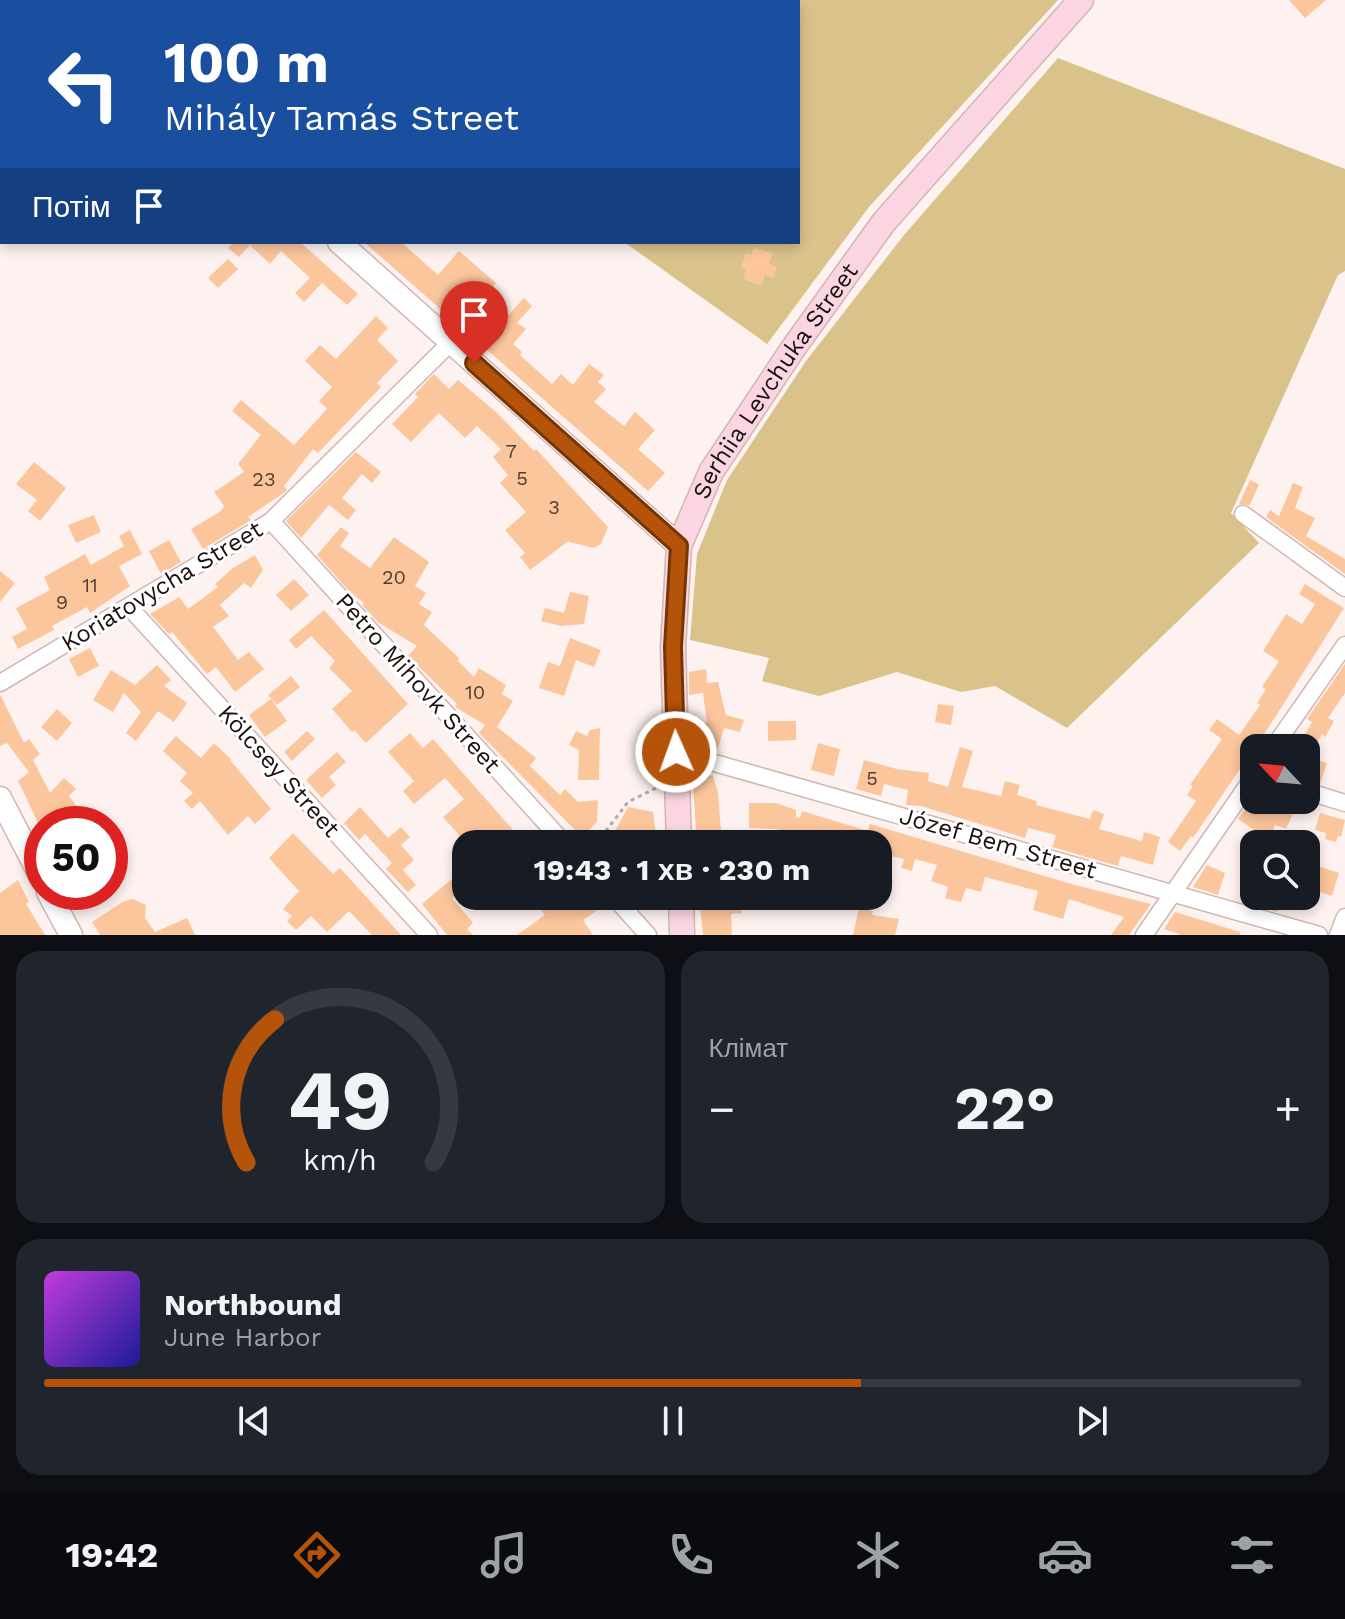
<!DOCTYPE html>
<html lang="uk">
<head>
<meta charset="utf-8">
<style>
	body { margin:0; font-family:"Work Sans",sans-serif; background:#20242c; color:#f1f3f6; height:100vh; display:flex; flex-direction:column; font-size:30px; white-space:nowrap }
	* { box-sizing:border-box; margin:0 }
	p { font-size:26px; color:#9ea1a6 }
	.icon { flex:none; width:44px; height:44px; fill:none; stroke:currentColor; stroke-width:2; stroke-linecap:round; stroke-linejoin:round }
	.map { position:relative; height:935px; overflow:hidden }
	.panel { display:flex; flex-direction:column; gap:16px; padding:16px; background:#0d0f14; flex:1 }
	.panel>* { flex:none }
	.top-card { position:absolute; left:0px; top:0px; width:800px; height:244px; box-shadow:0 4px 12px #0003; background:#1a4fa0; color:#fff; overflow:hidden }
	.needle { width:52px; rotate:296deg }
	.fabs { position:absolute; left:1240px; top:734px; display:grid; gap:16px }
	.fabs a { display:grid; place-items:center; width:80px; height:80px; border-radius:16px; background:#171b24; box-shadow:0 4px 12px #0003; font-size:40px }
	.speed { position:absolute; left:24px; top:806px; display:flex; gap:16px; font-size:40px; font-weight:700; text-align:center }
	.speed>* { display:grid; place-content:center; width:104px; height:104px; border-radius:50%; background:#171b24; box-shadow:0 4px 12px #0003; line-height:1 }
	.speed .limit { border:12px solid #d22; background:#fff; color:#111 }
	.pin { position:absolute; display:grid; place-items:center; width:68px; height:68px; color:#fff; margin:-82px -34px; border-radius:50% 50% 50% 0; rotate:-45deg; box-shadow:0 0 8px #0007 }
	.pin .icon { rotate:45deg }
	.me { position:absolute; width:88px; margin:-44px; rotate:358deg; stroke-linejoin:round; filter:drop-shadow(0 0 6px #0008) }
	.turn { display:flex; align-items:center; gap:28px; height:168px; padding:0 32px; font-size:36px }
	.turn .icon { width:104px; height:104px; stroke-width:2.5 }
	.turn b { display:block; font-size:56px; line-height:68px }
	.then { display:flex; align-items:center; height:76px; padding:0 32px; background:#0003; gap:16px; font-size:30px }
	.big { font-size:60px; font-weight:700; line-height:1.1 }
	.panel .tile { flex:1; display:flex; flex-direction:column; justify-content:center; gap:12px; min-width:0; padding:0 28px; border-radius:24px; background:#20242c }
	.panel .dial { align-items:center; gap:0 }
	.dial svg { height:208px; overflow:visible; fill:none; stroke:#363941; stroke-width:7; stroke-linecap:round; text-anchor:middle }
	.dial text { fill:#f1f3f6; stroke:none }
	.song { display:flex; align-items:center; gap:24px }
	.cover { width:96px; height:96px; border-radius:12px; background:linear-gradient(135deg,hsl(290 70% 55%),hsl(240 70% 35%)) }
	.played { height:8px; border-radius:4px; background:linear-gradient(90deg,#b45309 65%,#363941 65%) }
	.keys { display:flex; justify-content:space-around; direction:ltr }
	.heat { display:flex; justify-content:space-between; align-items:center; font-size:44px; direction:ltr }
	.panel .tiles { flex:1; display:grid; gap:16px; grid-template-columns:1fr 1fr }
	.tile:last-child { grid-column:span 2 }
	.trip { position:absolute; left:452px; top:830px; width:440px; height:80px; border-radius:24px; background:#171b24; box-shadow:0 4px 12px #0003; font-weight:700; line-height:80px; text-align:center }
	.menu { display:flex; height:128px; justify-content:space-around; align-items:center; background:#090b0e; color:#9ea1a6 }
	.menu .icon { width:56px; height:56px }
	.menu .selected { color:#b45309 }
	.menu b { font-size:36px; color:#f1f3f6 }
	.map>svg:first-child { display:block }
	.green { fill:#dac38b }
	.building { fill:#fcc69d }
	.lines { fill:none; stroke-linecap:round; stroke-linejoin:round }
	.minor-casing { stroke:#d1b6b1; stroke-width:19 }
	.tertiary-casing { stroke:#d1b6b1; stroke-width:25 }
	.secondary-casing { stroke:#d1b6b1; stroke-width:27 }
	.path { stroke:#b3a8a6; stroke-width:3; stroke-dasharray:4 4; stroke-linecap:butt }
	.minor { stroke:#fff; stroke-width:16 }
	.tertiary { stroke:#fff; stroke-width:22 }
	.secondary { stroke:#fbd6e2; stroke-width:24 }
	.route-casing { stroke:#753606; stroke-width:20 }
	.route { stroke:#b45309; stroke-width:14 }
	.labels { text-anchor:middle; stroke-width:6; stroke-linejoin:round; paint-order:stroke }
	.number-label { font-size:20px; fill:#523e32 }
	.street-label { font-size:24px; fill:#1a110f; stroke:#fff }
</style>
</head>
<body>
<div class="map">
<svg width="1345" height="935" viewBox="0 0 1345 935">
	<rect width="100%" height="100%" fill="#fdf2f0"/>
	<g class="green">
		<path d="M368,0H1058L869,207L767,344L624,242H798V2Z"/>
		<path d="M1058,58L1345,169V271L1338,275L1231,513L1259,543L1067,728L995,686L961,692L897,672L819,696L762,681L769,658L690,640L697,554L727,480L806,361L904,235Z"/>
	</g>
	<g class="building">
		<path d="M1289,0H1326L1305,18Z"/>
		<path d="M233,242H300L358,294L347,305L322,283L304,302L295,293L310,278L281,251L270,264L250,245L239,257L228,248Z"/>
		<path d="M364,242H401L438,275L459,251L496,283L480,301L502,322L524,298L532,306L517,323L526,329L513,344L522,352L520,355L552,384L561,374L573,385L589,364L604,375L598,382L606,389L594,402L624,426L635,412L655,430L638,449L665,473L648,491Z"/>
		<path d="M754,247L773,254L769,264L777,267L773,278L765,275L761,286L743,279L746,270L741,268L746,253L751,255Z"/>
		<path d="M228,259L238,269L218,288L208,278Z"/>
		<path d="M376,316L388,328L377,340L398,361L377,383L381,387L318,453L313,449L284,486L287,490L285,492L248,517L251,520L203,549L191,529L221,511L224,506L214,492L244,472L238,464L261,435L232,411L241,400L294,445L327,409L319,401L332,387L305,361L320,345L336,359Z"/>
		<path d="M434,374L449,389L458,380L496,412L534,451L536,449L608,527L601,544L594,548L569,542L570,540L530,570L520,557L525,553L505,530L526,512L500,483L508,475L493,457L501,449L477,426L465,438L439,413L411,442L392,424L418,397L415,394Z"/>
		<path d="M356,452L381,472L372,483L362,474L342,498L356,510L348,520L329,505L301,538L286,521Z"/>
		<path d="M34,462L66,488L40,521L28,511L37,500L16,484Z"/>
		<path d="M1250,480L1259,484L1250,505L1239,504Z"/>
		<path d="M1293,483L1303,487L1295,508L1315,518L1306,536L1345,559V574L1266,517L1270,510L1279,516Z"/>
		<path d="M94,515L101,532L76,543L68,525Z"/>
		<path d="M341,527L349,533L340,546L370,568L394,537L429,562L415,586L426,593L419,604L432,612L424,625L459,658L458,661L474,677L479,668L506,685L502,694L513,701L497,727L536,758L530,766L560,795L565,789L578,802L598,800L597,822L582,837L479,733L485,725L455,707L457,704L408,656L417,646L379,623L362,605L364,603L350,592L317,555Z"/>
		<path d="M130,530L142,554L119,566L130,586L90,613L87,607L52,626L54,630L18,649L12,637L27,629L16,608L50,590L44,577L85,554L91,565L124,546L119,536Z"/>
		<path d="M169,540L181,562L161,574L149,551Z"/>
		<path d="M255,555L263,570L251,588L244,583L220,605L229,616L213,627L238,660L249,652L264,669L235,692L216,667L207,674L172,632L169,634L150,614L179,597L188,609L218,587L215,584L233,568Z"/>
		<path d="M0,571L15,583L0,602Z"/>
		<path d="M294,579L309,595L291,611L276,595Z"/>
		<path d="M1305,584L1344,608L1276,716L1193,838L1191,836L1180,851L1168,842L1196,801L1187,795L1193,786L1190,785L1222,739L1209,730L1217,719L1239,735L1260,705L1257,703L1266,689L1262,687L1279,661L1263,651L1286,614L1302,624L1315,604L1299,594Z"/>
		<path d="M570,592L589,596L584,624L561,626L541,621L545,608L564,613Z"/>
		<path d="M324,610L408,704L366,743L354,730L352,732L332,709L352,691L329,668L335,661L311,636L296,649L289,640Z"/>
		<path d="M570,638L601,650L594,667L576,660L564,696L539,688L548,662L560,666Z"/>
		<path d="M90,648L99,666L78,677L69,659Z"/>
		<path d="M1345,664V693L1328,718L1334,721L1325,737L1322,734L1316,746L1303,738L1312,722L1307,719Z"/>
		<path d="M157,665L171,680L164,686L187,703L174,722L158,711L136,741L126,733L141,712L124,693L113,712L93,700L111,670L135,685Z"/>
		<path d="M706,669L707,683L718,682L726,715L744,720L740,732L724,728L718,748L691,740L690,718L707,723L703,693L689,695V672Z"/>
		<path d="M291,676L300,687L277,705L268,695Z"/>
		<path d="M0,694L24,743L29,739L40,754L33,760L50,793L64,778L76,789L69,796L90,824H42L40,827L18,781L29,772L7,743L0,746Z"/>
		<path d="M271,699L287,721L265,737L249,715Z"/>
		<path d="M938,704L954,706L951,725L935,722Z"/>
		<path d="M57,709L72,723L57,741L41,727Z"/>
		<path d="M768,721H796V740L768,741Z"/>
		<path d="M600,728L599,780H578L579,750L569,745L576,731L587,736L590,730Z"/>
		<path d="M307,731L315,739L292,761L284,752Z"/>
		<path d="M410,733L423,748L433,739L514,831L500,844H467L443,817L464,799L445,778L414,804L403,791L414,781L388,752Z"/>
		<path d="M176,736L201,758L214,743L231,759L230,760L271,809L255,824L248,816L228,835L200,801L192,809L184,801L193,793L180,781L187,773L163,751Z"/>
		<path d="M818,743L840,749L834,776L811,770Z"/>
		<path d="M960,747L973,751L962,787L1001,796L1005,781L1020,785L1017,795L1037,801L1036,805L1090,819L1093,810L1104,814L1099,829L1142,841L1144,832L1160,837L1153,865L1121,856L1118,866L1052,847L1056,835L1028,828L1025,838L921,806L906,805L908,790L884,784L881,796L856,789L864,760L897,769L929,773L928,781L948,787Z"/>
		<path d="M337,752L346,762L329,777L336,785L322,798L306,780Z"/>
		<path d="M1306,757L1327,763L1320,784L1306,780Z"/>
		<path d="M692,771L713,776L718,792L722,844H697Z"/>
		<path d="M1251,800H1280L1296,807L1286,829L1275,825L1270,841L1238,819Z"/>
		<path d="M749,803H776L796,810V817L800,818L802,811L868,831L870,824L1075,885L1151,904L1129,935H1111L1124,917L1069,899L1063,919L1033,910L1038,891L985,877L981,892L966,888L961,902L945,898L948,887L931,881L937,865L915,859L912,871L901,868L904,859L878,853V844H832L776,829L749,828Z"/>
		<path d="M360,807L388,838L401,827L410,837L401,845L414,860L403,870L416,885L408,892L386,869L392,863L365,834L359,840L344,823Z"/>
		<path d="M628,807L653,812L657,844H608Z"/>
		<path d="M1320,813L1345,820L1341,837L1338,836L1336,842L1325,839L1326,833L1315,830Z"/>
		<path d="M293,833L333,874L340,868L401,935H372L349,911L327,932L311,916L296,930L287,921L292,916L283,909L299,891L269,858Z"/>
		<path d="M1207,865L1225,873L1218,895L1193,887Z"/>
		<path d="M1318,866L1339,873L1332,896L1311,889Z"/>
		<path d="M466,867V886L452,898L473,923L467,929L473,935H447L422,904Z"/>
		<path d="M18,880L29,902L26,904L45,935H0V893Z"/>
		<path d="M530,896H585L596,911L583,920L593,935H517L545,915Z"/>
		<path d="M699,896H741L742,913L731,914L732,935H703Z"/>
		<path d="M1259,896H1281L1277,912L1256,906Z"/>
		<path d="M133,899L146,905L145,918L155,932L187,918L195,935H100L92,922L124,901Z"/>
		<path d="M859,908L873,911L872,915L899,919L895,935H853Z"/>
		<path d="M1175,912L1240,932V935H1181L1164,929Z"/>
	</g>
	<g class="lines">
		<g class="minor-casing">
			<g id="minor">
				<path d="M1243,514L1345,588"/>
				<path d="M271,521L565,844"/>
				<path d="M129,607L429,935"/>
				<path d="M0,683L271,521L451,342"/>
				<path d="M1273,748L1345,645"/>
				<path d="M676,752L1319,935"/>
				<path d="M1306,791L1345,803"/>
				<path d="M613,896L648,935"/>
				<path d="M1144,935L1254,776"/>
				<path d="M1338,935L1345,917"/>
			</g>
		</g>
		<g class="tertiary-casing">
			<g id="tertiary">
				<path d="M131,0L132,2"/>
				<path d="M339,242L679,546"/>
				<path d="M0,798L42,879"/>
				<path d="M48,892L71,935"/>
			</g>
		</g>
		<g class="secondary-casing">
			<g id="secondary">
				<path id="s1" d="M679,844L673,647L679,546L711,472L792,350L884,222L1081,0"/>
				<path d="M681,896L682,935"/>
			</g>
		</g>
		<path class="path" d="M596,844L628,802L660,786"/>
		<use href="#minor" class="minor"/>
		<use href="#tertiary" class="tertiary"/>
		<use href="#secondary" class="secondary"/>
	</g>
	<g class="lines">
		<g class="route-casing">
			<path id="route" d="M474,363L679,546L673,647L676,752"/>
		</g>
		<use href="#route" class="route"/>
	</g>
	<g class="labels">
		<g class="number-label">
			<text x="511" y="458">7</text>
			<text x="522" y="485">5</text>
			<text x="264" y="486">23</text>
			<text x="554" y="514">3</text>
			<text x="394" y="584">20</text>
			<text x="90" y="592">11</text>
			<text x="62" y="609">9</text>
			<text x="475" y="699">10</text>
			<text x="872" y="785">5</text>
		</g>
		<g class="street-label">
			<text dy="8" stroke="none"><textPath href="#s1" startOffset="490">Serhiia Levchuka Street</textPath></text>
			<text transform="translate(162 586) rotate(-31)" y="8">Koriatovycha Street</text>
			<text transform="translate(418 683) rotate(48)" y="8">Petro Mihovk Street</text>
			<text transform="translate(279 771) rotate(48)" y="8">Kölcsey Street</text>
			<text transform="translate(998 843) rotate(16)" y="8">Józef Bem Street</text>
		</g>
	</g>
</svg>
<div class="fabs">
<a><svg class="needle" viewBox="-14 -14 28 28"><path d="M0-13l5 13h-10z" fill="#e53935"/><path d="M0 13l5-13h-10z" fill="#9ea1a6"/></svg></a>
<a><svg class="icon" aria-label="search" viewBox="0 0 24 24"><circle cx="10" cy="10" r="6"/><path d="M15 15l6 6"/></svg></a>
</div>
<div class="speed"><div class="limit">50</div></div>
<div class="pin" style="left:474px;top:363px;background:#d93025"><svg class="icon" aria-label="arrive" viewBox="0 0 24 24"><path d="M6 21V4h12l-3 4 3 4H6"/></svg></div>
<svg class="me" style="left:676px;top:752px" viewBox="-20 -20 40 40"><circle r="17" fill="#b45309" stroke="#fff" stroke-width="3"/><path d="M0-11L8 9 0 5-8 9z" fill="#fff"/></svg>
<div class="trip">19:43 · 1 хв · 230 m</div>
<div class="top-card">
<div class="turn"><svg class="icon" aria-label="left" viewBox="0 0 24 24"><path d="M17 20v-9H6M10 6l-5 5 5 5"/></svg><div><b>100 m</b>Mihály Tamás Street</div></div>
<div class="then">Потім<svg class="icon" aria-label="arrive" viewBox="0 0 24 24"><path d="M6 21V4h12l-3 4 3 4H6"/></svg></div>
</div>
</div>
<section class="panel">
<div class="tiles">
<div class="tile dial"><svg viewBox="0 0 100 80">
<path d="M14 69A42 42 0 1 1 86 69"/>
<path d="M14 69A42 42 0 0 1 25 14" stroke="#b45309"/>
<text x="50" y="56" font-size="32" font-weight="700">49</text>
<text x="50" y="72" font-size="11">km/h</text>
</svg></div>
<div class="tile"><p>Клімат</p>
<div class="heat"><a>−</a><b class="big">22°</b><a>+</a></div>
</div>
<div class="tile">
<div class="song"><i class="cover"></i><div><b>Northbound</b><p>June Harbor</p></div></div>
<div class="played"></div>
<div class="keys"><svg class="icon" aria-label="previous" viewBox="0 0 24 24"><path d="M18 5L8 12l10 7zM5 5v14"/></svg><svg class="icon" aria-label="pause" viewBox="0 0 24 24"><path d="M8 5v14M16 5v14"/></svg><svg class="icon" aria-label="next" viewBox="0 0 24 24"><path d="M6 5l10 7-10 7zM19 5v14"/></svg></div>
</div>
</div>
</section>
<nav class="menu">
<b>19:42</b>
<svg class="icon selected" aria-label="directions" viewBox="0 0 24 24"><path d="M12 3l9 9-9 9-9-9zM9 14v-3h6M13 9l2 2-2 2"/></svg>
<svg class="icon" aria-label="music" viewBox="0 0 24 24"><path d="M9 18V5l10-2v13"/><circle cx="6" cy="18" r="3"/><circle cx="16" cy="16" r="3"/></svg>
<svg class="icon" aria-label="phone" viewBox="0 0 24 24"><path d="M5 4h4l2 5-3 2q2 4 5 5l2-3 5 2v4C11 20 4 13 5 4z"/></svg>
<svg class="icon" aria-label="climate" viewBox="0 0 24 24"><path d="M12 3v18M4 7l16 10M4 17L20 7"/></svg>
<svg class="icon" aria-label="car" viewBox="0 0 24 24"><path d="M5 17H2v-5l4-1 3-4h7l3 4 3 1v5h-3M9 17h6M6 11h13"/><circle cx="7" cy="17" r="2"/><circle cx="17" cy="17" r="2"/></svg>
<svg class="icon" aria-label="filters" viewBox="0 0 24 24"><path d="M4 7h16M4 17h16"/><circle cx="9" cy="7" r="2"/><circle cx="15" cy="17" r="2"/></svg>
</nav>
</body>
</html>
